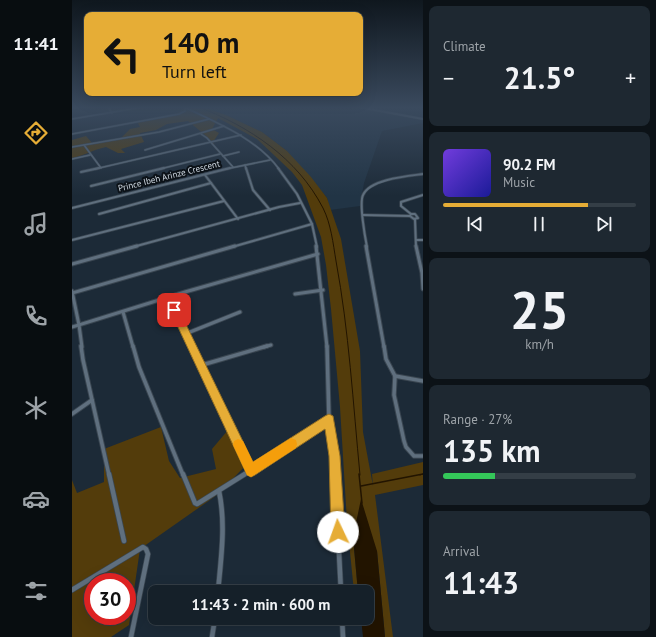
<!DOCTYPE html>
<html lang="en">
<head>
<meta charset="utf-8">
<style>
	body { margin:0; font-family:"PT Sans",sans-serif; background:#1e2831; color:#f1f3f6; height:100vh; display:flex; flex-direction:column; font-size:15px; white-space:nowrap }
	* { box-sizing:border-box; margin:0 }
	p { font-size:13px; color:#9da3a8 }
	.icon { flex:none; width:22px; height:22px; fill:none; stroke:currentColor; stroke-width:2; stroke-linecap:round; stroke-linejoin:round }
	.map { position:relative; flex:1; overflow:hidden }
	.panel { display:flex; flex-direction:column; gap:6px; padding:6px; background:#0c1217; width:233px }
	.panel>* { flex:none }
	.banner { position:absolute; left:12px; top:12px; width:279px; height:84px; border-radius:8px; box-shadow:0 4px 16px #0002,0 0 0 1px #343e46; background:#e6ad36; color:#111; overflow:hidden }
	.speed { position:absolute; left:12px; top:573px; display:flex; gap:8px; font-size:20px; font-weight:700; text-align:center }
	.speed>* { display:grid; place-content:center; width:52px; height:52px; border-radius:50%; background:#152029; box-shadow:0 4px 16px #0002,0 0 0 1px #343e46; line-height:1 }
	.speed .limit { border:6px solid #d22; background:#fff; color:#111 }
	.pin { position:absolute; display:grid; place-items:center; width:34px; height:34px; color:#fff; margin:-17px; border-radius:8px; box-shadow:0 2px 6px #0006 }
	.me { position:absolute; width:44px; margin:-22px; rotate:357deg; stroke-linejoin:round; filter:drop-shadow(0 0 3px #0008) }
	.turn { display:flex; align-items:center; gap:14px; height:84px; padding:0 12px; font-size:18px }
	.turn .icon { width:52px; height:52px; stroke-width:2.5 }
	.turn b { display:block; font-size:28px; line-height:34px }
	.big { font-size:30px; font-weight:800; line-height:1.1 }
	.panel .tile { flex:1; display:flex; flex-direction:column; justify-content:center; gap:6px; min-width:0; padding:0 14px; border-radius:8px; background:#1e2831 }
	.panel .dial { align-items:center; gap:0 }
	.dial b { font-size:52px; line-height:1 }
	.song { display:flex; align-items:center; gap:12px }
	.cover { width:48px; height:48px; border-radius:6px; background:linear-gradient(135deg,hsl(260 70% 55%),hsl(240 70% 35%)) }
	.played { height:4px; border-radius:2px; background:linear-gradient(90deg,#e6ad36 75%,#343e46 75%) }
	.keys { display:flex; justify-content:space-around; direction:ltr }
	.heat { display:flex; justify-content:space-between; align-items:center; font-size:22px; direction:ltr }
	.charge { height:6px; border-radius:3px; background:linear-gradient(90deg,#34c759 27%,#343e46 0) }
	.trip { position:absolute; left:76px; top:585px; width:226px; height:40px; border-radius:8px; background:#152029; box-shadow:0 4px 16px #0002,0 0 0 1px #343e46; font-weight:800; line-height:40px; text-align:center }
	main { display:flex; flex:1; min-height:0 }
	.tabs { display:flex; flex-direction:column; width:72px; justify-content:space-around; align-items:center; background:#080d10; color:#9da3a8 }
	.tabs .icon { width:28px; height:28px }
	.tabs .active { color:#e6ad36 }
	.tabs b { font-size:18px; color:#f1f3f6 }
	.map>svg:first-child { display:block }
	.built { fill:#213445 }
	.green { fill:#533c0b; fill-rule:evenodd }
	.water { fill:#221400 }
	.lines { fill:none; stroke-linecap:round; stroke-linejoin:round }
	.stream-far1 { stroke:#221400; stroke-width:1 }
	.stream { stroke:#221400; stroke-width:1.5 }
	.minor-far4-casing { stroke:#3a4651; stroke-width:2.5 }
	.minor-far3-casing { stroke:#3a4651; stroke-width:3.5 }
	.minor-far2-casing { stroke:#3a4651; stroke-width:5 }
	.minor-far1-casing { stroke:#3a4651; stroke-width:5.5 }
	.minor-casing { stroke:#3a4651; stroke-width:6 }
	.tertiary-casing { stroke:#3a4651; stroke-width:3 }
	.minor-far4 { stroke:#5f6f7e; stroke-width:1.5 }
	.minor-far3 { stroke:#5f6f7e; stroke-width:2 }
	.minor-far2 { stroke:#5f6f7e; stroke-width:3 }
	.minor-far1 { stroke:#5f6f7e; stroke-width:3.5 }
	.minor { stroke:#5f6f7e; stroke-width:4.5 }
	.tertiary { stroke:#5f6f7e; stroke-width:2 }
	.route { fill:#e6ad36; stroke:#967023 }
	.slow { fill:#f59e0b }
	.labels { text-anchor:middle; stroke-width:4; stroke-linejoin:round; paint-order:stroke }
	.far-street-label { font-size:9px; fill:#cfd8e1; stroke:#0c1218 }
</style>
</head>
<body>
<main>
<nav class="tabs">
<b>11:41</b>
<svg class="icon active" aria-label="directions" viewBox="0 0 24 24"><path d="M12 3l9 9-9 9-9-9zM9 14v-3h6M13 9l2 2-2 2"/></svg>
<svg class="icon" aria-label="music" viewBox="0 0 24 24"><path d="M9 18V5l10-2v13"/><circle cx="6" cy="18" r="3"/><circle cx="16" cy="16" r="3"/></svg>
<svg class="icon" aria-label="phone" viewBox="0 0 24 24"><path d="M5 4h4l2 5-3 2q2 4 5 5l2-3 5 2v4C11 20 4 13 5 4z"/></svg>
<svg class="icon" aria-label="climate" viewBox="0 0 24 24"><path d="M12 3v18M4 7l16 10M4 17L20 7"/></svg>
<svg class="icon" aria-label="car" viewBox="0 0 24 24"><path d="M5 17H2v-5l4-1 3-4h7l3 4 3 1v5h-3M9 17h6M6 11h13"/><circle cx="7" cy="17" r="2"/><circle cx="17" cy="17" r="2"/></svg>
<svg class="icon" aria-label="filters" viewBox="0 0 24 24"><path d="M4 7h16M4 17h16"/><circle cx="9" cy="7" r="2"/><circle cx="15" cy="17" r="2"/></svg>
</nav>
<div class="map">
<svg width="351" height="637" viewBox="0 0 351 637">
	<rect width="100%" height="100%" fill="#1c2a37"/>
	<path class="built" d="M131,107H351V123L310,131L292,183L288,206L258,210L255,198L215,151L190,132L154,115Z"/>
	<g class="green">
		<path d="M117,107H131L154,115L190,132L215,151L239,177L255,198L269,239L288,351L291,432L301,486L300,474L351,462V485L303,495L321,637H313L305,551L281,537L286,592H282L275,522L268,407L259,309L254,265L249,237L230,185L220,172L185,139L146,118L140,129L147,133L141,142L146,152L133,135L116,121L95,124L84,130L68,133L72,142L49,149L53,153H46L34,147C21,150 12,155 0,159V140L14,136L20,143L49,138L58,129L68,127L65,121L103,114Z"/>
		<path d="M89,427L97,461L108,478L144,469L140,449L156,430L176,463L145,495L68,549L57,625L39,637H0V480L5,493L32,482V449ZM21,582H55V616H21Z"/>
	</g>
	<path class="water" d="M289,499L305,551L313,637H291L289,618H295V592H286L281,537Z"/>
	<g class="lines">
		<g class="stream-far1">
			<path d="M127,107C178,127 225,158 251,208C259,224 261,243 264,261C277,331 281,403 288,475"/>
			<path d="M348,475L351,474"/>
		</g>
		<g class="stream">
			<path d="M287,474L290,503"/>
			<path d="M289,486L351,474"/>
		</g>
		<g class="minor-far4-casing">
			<g id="minor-far4">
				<path d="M36,107L40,113"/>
				<path d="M112,107C145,123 184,138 207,169"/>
				<path d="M0,108L9,107"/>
				<path d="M0,119L71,107"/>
				<path d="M0,134L107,114L113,111V107"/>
				<path d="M129,134L135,138L161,167"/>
				<path d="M12,145L29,168"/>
				<path d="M0,147L87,132L137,119"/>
				<path d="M73,150L152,126"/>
				<path d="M151,156L167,152"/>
				<path d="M0,159L18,155"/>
				<path d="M173,165L174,169"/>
				<path d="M23,169L169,135"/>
				<path d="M88,169L148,154"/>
				<path d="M154,169L198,160"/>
			</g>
		</g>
		<g class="minor-far3-casing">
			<g id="minor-far3">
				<path d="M174,168L181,190L198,210"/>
				<path d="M206,168L225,194L240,224L245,247"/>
				<path d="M9,172L27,168"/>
				<path d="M133,175L166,219"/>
				<path d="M19,186L92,168"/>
				<path d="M0,208L158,168"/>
				<path d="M27,214L139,183"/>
				<path d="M339,214L329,206V202L351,195"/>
				<path d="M339,214H343L346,218L342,219L338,216Z"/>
				<path d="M291,215L338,216"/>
				<path d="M343,219L344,247"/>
				<path d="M0,240L152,201"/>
				<path d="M344,240H351"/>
				<path d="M61,247L207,207L228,203"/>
				<path d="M160,247L240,224"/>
				<path d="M295,247C293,237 287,203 291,195C298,179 336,176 351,174"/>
			</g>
		</g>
		<g class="minor-far2-casing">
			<g id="minor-far2">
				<path d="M244,246L255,347"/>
				<path d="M294,246L312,347"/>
				<path d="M344,246L350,273L351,289"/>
				<path d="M0,264L65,246"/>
				<path d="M0,291L7,325L10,347"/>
				<path d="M0,293L163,246"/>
				<path d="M223,294L251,290"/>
				<path d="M97,298L120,347"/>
				<path d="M51,312L61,347"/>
				<path d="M0,327L113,292L246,254"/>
				<path d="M113,334L168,312"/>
				<path d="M192,347L199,345"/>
			</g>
		</g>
		<g class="minor-far1-casing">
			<g id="minor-far1">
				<path d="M9,346L11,360L37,475"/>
				<path d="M61,346L67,367L111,475"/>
				<path d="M120,346L179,471"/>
				<path d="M255,346L257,420L263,475"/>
				<path d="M312,346L314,359L323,376L322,395L332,441L334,447L342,456H351"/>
				<path d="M130,365L195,346"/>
				<path d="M323,376L351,381"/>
				<path d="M0,414L20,400"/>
				<path d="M171,475L257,420"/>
			</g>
		</g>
		<g class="minor-casing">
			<g id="minor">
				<path d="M37,474L52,541"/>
				<path d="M111,474L123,503L125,504L173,474"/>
				<path d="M263,474L269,592"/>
				<path d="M0,590L71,547L74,549L76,554L59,637"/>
				<path d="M146,592C149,558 154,524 147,491"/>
				<path d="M270,618L271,637"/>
				<path d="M140,637L143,618"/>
			</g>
		</g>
		<g class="tertiary-casing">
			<path id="tertiary" d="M287,107L351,119"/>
		</g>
		<use href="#minor-far4" class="minor-far4"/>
		<use href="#minor-far3" class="minor-far3"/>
		<use href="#minor-far2" class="minor-far2"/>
		<use href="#minor-far1" class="minor-far1"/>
		<use href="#minor" class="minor"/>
		<use href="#tertiary" class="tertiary"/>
	</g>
	<linearGradient id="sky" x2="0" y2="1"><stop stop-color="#0f171e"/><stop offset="0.55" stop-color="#3a4a5e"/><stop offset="1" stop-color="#3a4a5e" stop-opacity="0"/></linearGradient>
	<rect width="351" height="196" fill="url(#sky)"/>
	<path class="route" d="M102,307L107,310L181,462L253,416L257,414L261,416L268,456L273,532L271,536L266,538L261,536L259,532L257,456L253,429L183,475L179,477L175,475L98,310Z"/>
	<path class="slow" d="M219,438L224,440L225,444L224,448L179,477L175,475L161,445L162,441L166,439L171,441L181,462Z"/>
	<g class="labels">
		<g class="far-street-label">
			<text transform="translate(97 176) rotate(-14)" y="3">Prince Ibeh Arinze Crescent</text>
		</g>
	</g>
</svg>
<div class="speed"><div class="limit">30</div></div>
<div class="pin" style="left:102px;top:310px;background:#d93025"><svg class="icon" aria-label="arrive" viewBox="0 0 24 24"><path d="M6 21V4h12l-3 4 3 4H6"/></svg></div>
<svg class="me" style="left:266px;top:532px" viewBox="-20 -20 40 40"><circle r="19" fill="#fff"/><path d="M0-13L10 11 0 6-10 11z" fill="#e6ad36"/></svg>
<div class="trip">11:43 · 2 min · 600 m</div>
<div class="banner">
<div class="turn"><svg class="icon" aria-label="left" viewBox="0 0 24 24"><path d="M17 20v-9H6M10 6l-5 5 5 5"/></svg><div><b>140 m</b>Turn left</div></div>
</div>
</div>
<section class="panel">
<div class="tile"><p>Climate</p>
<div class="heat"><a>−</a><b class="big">21.5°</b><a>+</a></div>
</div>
<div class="tile">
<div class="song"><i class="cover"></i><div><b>90.2 FM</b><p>Music</p></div></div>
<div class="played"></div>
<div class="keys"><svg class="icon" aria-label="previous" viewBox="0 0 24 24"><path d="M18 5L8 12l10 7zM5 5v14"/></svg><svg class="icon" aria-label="pause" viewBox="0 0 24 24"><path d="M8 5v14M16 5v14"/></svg><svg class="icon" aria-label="next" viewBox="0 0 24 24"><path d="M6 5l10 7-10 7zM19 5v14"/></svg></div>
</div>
<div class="tile dial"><b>25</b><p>km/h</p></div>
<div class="tile"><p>Range · 27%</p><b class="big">135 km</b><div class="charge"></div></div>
<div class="tile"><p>Arrival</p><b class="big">11:43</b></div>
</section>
</main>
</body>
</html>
